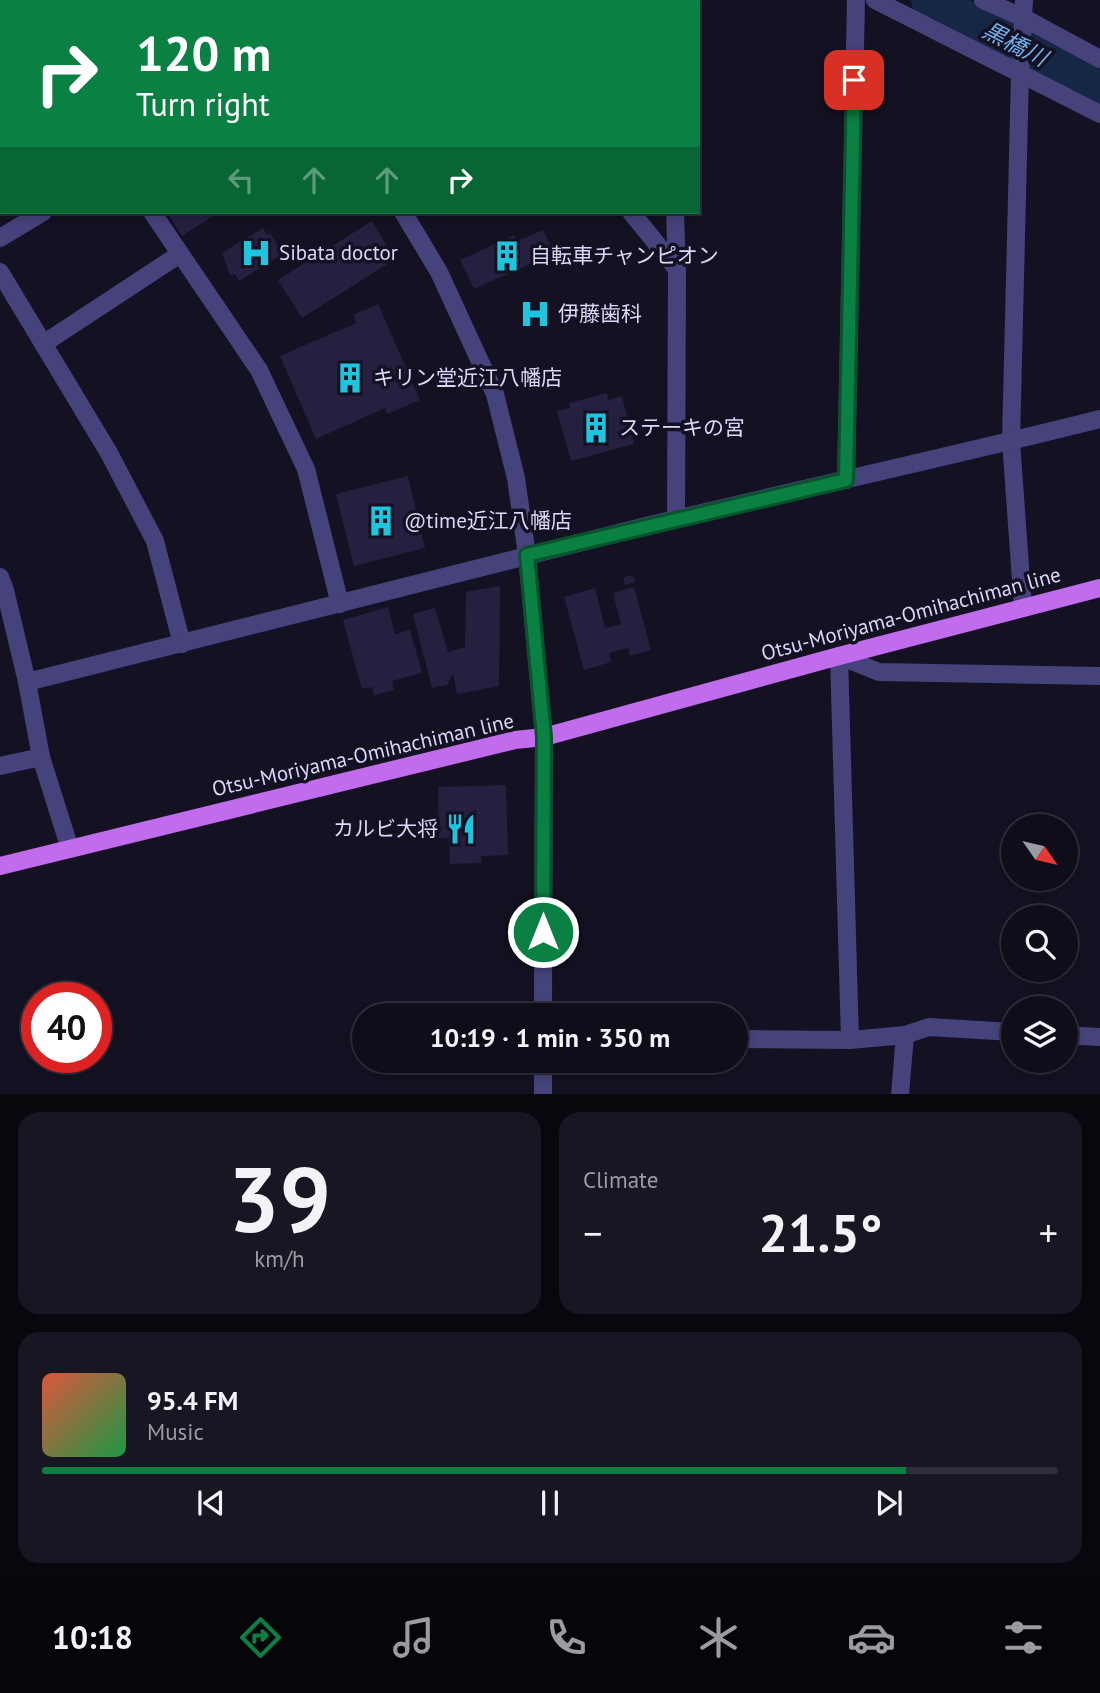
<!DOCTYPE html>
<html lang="en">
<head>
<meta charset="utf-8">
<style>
	body { margin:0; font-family:"PT Sans","Noto Sans JP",sans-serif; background:#181623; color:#f1f3f6; height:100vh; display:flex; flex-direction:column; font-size:26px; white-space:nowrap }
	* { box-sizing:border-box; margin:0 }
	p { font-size:23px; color:#9b9ca2 }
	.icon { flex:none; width:38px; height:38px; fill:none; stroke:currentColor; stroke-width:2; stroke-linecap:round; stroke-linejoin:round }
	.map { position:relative; height:1094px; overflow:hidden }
	.panel { display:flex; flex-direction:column; gap:18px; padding:18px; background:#08070e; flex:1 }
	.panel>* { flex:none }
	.top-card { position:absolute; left:0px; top:0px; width:700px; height:214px; box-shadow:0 4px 10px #0003,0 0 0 2px #2f2d39; background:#0b8043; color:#fff; overflow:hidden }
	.needle { width:46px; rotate:124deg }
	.tools { position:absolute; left:1001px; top:814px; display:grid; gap:14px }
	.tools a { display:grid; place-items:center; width:77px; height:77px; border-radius:50%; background:#0f0d1a; box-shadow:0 4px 10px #0003,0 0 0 2px #2f2d39; font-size:35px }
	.speed { position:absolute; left:21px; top:982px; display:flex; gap:14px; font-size:35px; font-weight:700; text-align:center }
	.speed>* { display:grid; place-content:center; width:91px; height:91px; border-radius:50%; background:#0f0d1a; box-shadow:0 4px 10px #0003,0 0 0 2px #2f2d39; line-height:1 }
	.speed .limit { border:10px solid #d22; background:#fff; color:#111 }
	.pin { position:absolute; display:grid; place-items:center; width:60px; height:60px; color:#fff; margin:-30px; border-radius:14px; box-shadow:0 4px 10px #0006 }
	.me { position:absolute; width:77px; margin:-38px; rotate:0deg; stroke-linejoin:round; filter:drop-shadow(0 0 5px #0008) }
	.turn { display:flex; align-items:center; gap:24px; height:147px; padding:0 21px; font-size:32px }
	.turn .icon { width:91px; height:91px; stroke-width:2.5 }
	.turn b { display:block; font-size:49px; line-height:60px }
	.lanes { display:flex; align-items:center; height:66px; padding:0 21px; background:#0003; justify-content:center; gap:35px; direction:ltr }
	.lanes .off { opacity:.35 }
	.big { font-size:52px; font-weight:800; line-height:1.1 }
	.panel .card { flex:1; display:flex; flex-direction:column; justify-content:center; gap:10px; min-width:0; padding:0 24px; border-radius:21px; background:#181623 }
	.panel .dial { align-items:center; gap:0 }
	.dial b { font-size:91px; line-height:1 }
	.song { display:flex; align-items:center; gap:21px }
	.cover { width:84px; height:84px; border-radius:10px; background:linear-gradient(135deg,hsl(10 70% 55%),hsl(140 70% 35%)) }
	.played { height:7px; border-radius:4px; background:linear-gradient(90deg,#0b8043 85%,#2f2d39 85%) }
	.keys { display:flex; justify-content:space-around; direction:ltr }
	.heat { display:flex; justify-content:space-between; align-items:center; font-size:38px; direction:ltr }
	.panel .tiles { flex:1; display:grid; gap:18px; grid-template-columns:1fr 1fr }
	.card:last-child { grid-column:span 2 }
	.trip { position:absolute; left:352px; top:1003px; width:396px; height:70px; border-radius:35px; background:#0f0d1a; box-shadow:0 4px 10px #0003,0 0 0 2px #2f2d39; font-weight:800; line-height:70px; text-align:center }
	.tab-bar { display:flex; height:112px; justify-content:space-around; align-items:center; background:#06050a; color:#9b9ca2 }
	.tab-bar .icon { width:49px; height:49px }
	.tab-bar .selected { color:#0b8043 }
	.tab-bar b { font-size:32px; color:#f1f3f6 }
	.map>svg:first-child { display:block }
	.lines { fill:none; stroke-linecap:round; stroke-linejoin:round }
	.river { stroke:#162746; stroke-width:38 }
	.building { fill:#271f40 }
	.path { stroke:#3ea6a4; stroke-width:3.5; stroke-dasharray:3.5 5; stroke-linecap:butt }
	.minor { stroke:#46427b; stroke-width:18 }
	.major { stroke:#c06cec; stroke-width:18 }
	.route-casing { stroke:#07532c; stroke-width:18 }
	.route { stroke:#0b8043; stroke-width:12 }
	.labels { text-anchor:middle; stroke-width:7; stroke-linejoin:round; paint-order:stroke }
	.poi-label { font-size:21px; fill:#dcd7fa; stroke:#141122; text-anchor:start }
	.street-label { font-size:21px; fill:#dcd7fa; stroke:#141122 }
	.water-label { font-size:23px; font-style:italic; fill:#72afed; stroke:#141122 }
</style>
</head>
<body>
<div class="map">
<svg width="1100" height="1095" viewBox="0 0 1100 1095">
	<rect width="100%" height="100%" fill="#141122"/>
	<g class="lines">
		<path class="river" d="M930,0L1039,58L1100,88"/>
	</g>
	<g class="building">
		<path d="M167,212H219L182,236Z"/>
		<path d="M372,221L395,259L302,318L278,280Z"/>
		<path d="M263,228L267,235L270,233L283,254L239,281L235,274L230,275L222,253Z"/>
		<path d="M543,230L554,253L474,289L460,260L515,235V242Z"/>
		<path d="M378,304L420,400L387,414L385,408L316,439L280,356L356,323L353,315Z"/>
		<path d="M607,393L608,400L622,396L634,444L571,461L557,411L570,408L569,403Z"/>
		<path d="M408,476L425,548L354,566L336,494Z"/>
		<path d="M633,575L635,582L625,585L623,577Z"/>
		<path d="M500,586L499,686L457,694L453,674L447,685L432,688L413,614L435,608L448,652L465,647L466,592Z"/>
		<path d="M634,587L651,650L630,656L628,648L609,653L611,662L584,670L564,597L595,588L605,628L621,624L613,593Z"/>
		<path d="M388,607L395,634L410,630L422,673L392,681L394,690L374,695L372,687L362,689L343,620Z"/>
		<path d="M506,785L508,855L481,856L482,863L450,864L449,838H439L438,787Z"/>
	</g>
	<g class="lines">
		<path class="path" d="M519,2L522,0"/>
		<g class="minor">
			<path d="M9,0L11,2"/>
			<path d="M276,0L277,2"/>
			<path d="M478,0L479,2"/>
			<path d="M875,0L1100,114"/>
			<path d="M983,0L1024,18L1100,59"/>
			<path d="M358,2L360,0"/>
			<path d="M680,2V0"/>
			<path d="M0,28L2,27"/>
			<path d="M152,212L259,370L306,469L340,604"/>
			<path d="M403,212L439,272L495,394L516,478L527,555L544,737L543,1015"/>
			<path d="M631,212L677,269"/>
			<path d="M675,212L677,269L676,519"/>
			<path d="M0,238L43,212"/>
			<path d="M0,272L109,453L155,541L182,644"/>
			<path d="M43,344L180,254"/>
			<path d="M846,480L856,0"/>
			<path d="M0,577L5,590L27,682L41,757L70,849"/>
			<path d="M1023,608L1011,441L1020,74L1024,0"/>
			<path d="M27,682C234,631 439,577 646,526C797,490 949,457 1100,419"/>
			<path d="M0,766L41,757"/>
			<path d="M1066,1035L1100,1037"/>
			<path d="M735,1039L850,1040L905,1035"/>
			<path d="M850,1040L839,656L879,672L1100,676"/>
			<path d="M543,1095V1060"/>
			<path d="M900,1095L905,1035L929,1027L1013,1032"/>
		</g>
		<path class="major" d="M0,866L515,740L544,737L839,656L1100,588"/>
	</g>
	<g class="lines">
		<g class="route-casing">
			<path id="route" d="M543,932L544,737L527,555L846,480L854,80"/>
		</g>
		<use href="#route" class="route"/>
	</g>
	<defs>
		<g id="hospital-bare" transform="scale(2.415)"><path d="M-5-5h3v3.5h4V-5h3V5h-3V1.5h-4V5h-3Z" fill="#1dc5df" stroke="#141122" stroke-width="2.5" paint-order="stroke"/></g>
		<g id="building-bare" transform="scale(2.415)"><path d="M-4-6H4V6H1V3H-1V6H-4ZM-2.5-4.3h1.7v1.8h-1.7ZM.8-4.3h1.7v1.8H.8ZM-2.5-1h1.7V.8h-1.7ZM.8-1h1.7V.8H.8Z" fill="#1dc5df" stroke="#141122" stroke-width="2.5" paint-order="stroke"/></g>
		<g id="restaurant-bare" transform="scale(2.415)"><path d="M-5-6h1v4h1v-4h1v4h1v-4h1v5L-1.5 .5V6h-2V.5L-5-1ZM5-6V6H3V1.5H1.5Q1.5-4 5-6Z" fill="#1dc5df" stroke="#141122" stroke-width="2.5" paint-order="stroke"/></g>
	</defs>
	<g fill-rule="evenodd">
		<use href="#hospital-bare" x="256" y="253"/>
		<use href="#building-bare" x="507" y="256"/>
		<use href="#hospital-bare" x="535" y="314"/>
		<use href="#building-bare" x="350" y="378"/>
		<use href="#building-bare" x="596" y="428"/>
		<use href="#building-bare" x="381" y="521"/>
		<use href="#restaurant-bare" x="461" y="829"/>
	</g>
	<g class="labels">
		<g class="poi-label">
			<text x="279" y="260">Sibata doctor</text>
			<text x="530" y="263">自転車チャンピオン</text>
			<text x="558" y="321">伊藤歯科</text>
			<text x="373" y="385">キリン堂近江八幡店</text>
			<text x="619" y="435">ステーキの宮</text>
			<text x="404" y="528">@time近江八幡店</text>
			<text x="438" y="836" text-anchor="end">カルビ大将</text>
		</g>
		<g class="street-label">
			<text transform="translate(911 614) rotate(-15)" y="7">Otsu-Moriyama-Omihachiman line</text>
			<text transform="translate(363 755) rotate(-13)" y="7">Otsu-Moriyama-Omihachiman line</text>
		</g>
		<g class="water-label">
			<text transform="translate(1015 44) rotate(27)" y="8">黒橋川</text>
		</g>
	</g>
</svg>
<div class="tools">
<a><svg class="needle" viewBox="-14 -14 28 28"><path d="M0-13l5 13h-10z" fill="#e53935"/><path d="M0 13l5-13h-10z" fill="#9b9ca2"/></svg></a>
<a><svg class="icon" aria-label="search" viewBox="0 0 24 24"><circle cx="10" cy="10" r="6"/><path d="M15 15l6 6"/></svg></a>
<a><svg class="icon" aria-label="layers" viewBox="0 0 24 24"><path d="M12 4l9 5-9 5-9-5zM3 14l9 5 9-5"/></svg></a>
</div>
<div class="speed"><div class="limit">40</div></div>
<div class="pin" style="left:854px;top:80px;background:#d93025"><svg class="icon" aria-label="arrive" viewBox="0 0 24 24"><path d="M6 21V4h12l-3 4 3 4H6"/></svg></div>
<svg class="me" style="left:543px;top:932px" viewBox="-20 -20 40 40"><circle r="17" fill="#0b8043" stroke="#fff" stroke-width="3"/><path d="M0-11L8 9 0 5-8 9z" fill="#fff"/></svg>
<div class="trip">10:19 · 1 min · 350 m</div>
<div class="top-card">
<div class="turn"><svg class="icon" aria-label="right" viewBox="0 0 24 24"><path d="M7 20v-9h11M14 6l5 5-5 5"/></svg><div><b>120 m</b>Turn right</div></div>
<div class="lanes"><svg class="icon off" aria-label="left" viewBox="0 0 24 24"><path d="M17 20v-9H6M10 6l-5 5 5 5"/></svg><svg class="icon off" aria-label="ahead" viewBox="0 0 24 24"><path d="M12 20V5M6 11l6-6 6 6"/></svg><svg class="icon off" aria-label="ahead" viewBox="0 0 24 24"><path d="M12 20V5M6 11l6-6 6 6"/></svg><svg class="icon" aria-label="right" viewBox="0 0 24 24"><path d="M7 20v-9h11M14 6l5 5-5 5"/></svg></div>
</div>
</div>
<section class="panel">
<div class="tiles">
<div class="card dial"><b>39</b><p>km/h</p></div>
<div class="card"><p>Climate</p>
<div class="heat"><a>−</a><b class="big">21.5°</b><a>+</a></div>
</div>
<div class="card">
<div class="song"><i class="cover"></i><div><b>95.4 FM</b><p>Music</p></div></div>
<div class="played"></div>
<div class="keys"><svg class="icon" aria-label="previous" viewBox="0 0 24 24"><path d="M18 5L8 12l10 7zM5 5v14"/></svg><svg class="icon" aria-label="pause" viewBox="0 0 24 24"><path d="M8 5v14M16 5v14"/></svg><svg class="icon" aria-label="next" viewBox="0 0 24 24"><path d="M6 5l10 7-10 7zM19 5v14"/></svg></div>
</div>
</div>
</section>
<nav class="tab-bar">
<b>10:18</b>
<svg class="icon selected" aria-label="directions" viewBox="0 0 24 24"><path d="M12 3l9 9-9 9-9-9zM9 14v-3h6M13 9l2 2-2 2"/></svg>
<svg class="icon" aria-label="music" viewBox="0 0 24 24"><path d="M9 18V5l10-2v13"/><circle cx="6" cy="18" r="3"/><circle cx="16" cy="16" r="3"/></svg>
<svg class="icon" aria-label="phone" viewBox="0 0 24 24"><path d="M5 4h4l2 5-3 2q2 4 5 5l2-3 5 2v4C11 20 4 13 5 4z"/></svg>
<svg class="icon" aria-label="climate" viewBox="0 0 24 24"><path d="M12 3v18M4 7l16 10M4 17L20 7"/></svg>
<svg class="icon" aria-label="car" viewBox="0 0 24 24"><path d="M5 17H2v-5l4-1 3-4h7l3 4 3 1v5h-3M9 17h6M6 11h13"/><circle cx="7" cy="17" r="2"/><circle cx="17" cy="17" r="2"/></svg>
<svg class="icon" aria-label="filters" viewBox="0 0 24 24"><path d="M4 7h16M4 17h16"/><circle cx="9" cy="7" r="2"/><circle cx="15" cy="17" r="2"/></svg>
</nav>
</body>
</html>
